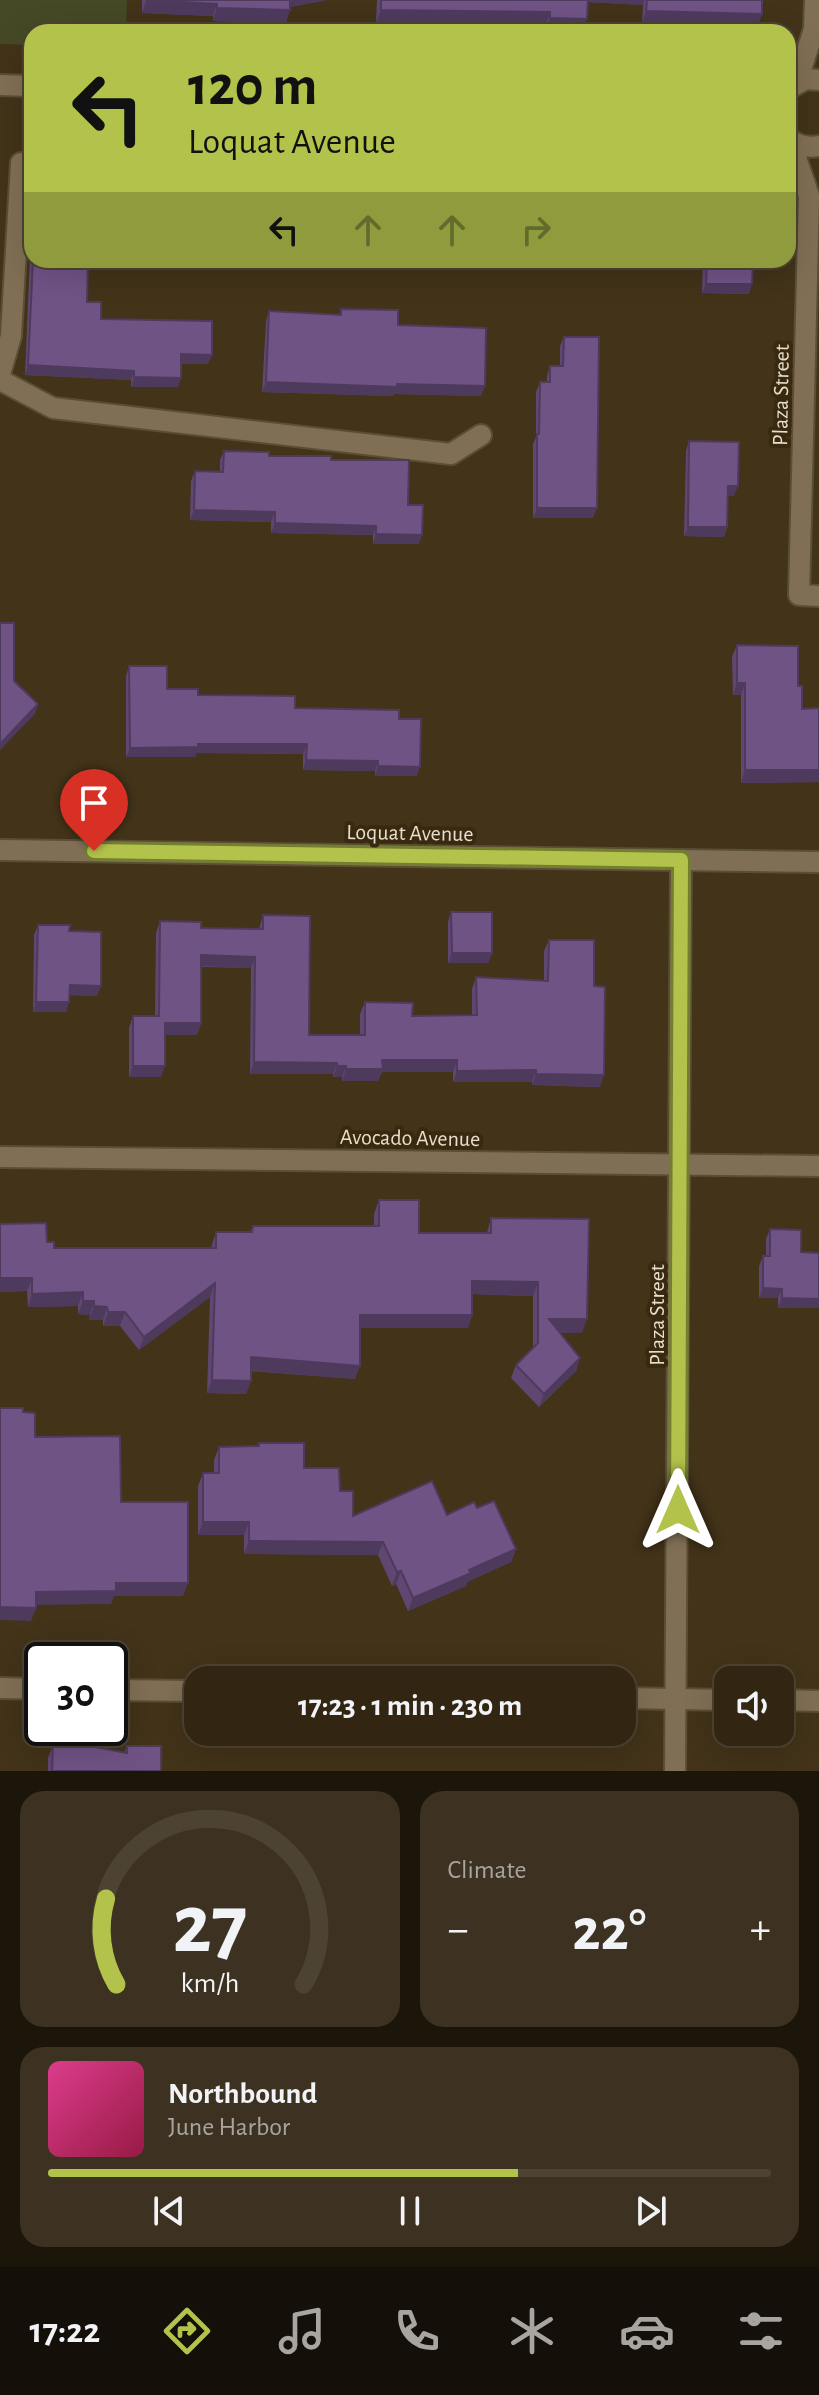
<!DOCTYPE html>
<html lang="en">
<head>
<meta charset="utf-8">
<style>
	body { margin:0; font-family:"Alegreya Sans",sans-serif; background:#3d3221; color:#f1f3f6; height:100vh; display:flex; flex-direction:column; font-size:30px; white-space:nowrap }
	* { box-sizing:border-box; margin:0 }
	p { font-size:26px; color:#a8a5a0 }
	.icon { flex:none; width:44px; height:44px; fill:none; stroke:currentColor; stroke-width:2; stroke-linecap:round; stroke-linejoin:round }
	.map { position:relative; height:1771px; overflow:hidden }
	.side { display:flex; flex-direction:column; gap:20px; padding:20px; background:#1c150a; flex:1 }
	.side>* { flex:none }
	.banner { position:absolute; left:24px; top:24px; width:772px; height:244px; border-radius:24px; box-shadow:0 8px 32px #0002,0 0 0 2px #4d4333; background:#b3c24b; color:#111; overflow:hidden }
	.tools { position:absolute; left:714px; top:1666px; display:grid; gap:16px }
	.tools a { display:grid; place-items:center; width:80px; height:80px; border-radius:16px; background:#322613; box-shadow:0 8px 32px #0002,0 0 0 2px #4d4333; font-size:40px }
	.speed { position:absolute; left:24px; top:1642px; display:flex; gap:16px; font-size:40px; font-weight:700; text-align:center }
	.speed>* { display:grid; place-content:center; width:104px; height:104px; border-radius:50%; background:#322613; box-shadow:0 8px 32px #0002,0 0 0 2px #4d4333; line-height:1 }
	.speed .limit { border:4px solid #111; border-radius:12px; background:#fff; color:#111 }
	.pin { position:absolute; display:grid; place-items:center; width:68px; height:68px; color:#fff; margin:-82px -34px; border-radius:50% 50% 50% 0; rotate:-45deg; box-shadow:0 0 8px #0007 }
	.pin .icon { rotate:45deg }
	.me { position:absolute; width:88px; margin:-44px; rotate:0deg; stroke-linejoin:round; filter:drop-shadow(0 0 6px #0008) }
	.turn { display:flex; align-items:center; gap:28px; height:168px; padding:0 32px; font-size:36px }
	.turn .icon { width:104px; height:104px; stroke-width:2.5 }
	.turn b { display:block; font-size:56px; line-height:68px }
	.lanes { display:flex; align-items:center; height:76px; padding:0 32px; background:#0003; justify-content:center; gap:40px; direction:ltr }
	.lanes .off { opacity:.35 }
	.big { font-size:60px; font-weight:700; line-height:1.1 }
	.side .tile { flex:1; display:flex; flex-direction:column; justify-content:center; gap:12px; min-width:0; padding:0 28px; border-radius:24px; background:#3d3221 }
	.side .dial { align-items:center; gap:0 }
	.dial svg { height:208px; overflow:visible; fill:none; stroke:#4d4333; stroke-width:7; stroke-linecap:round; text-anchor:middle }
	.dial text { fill:#f1f3f6; stroke:none }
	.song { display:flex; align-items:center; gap:24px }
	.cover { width:96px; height:96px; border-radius:12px; background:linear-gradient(135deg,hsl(330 70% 55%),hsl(340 70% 35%)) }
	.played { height:8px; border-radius:4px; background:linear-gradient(90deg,#b3c24b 65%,#4d4333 65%) }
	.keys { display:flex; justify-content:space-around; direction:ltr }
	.heat { display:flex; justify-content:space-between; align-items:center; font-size:44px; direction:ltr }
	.side .tiles { flex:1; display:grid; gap:20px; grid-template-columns:1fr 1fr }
	.tile:last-child { grid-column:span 2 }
	.trip { position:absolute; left:184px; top:1666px; width:452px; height:80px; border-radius:24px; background:#322613; box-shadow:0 8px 32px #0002,0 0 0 2px #4d4333; font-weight:700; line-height:80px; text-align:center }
	.tab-bar { display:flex; height:128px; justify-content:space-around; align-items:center; background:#140f08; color:#a8a5a0 }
	.tab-bar .icon { width:56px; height:56px }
	.tab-bar .on { color:#b3c24b }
	.tab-bar b { font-size:36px; color:#f1f3f6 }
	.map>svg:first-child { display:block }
	.green { fill:#464925 }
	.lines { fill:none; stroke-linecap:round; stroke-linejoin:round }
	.minor-casing { stroke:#5b4e37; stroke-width:24 }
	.minor { stroke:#806f54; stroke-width:20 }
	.wall { fill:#604772 }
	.shaded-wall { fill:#4e3a5d }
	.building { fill:#705385; stroke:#4e3a5d; stroke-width:2 }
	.route-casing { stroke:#747e31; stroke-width:20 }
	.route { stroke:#b3c24b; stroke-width:14 }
	.labels { text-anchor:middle; stroke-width:8; stroke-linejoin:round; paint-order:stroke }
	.street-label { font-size:22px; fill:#e8decf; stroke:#38290f }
</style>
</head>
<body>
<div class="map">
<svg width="819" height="1771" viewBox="0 0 819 1771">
	<rect width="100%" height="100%" fill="#423319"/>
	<path class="green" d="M0,0H127L126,32H32V45L0,44Z"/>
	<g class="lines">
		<g class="minor-casing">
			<g id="minor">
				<path d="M797,82L814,29L815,0"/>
				<path d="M0,85L32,86"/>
				<path d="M788,89L806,79L819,80"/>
				<path d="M788,138C797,146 807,148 819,146"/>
				<path d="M790,140L809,196L799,595L819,596"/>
				<path d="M0,374L11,336L21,163"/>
				<path d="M0,380L53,408L451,454L481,435"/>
				<path d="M0,850L819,862"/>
				<path d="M0,1157L819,1166"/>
				<path d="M0,1688L42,1689"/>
				<path d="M110,1690L198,1691"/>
				<path d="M622,1698L728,1700"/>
				<path d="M780,1700L819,1701"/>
				<path d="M675,1771L681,860"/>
			</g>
		</g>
		<use href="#minor" class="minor"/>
	</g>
	<g class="wall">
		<path d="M142,0H327L290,7L286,23L213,21V16L142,13Z"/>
		<path d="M377,0H762V14L757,27L642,24L643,5L588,2L582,32L545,30L546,25L376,23Z"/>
		<path d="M32,209V260H101L98,266H88L87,302L101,319L208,364H181L178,387H131V380L25,375Z"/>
		<path d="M703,260H753L749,294L702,293Z"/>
		<path d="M341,309L398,325L481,396L394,394L393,396L262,392L266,321L269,311L339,315Z"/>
		<path d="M564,337L593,518H533V444L536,437V392L540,382H547V376L550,366H560V346Z"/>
		<path d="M689,441L734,496H728L727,527L724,537L684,536L686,451Z"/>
		<path d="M224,451L269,456L331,460L408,505L419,544H373V535L271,533V522L190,520L191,481L195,471L220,472V460Z"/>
		<path d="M737,645L798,686L802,709L819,708V782L741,783V695H733L732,657Z"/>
		<path d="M129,666L167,689L198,695L295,708L399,719L417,776H375V771L303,770V754L196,753L195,757H126V676Z"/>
		<path d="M451,912L492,953L488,963H448V922Z"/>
		<path d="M263,915L309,1035H360V1014L365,1002L412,1016L472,1015V989L476,977L544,981V951L549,940L594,986L600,1087L532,1085V1082H453V1072H382L378,1081H342V1077H333V1074H250L251,968L201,967V1023L197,1035H165L161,1077H129V1028L133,1016H155L156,933L160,921L201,928L259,929Z"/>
		<path d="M38,925L69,931L97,996L70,995L66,1012H33L34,935Z"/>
		<path d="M379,1200L419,1233H487L491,1218L582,1333H560L580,1358L576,1371L539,1407L511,1378L516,1365L533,1348V1296L472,1294V1315L468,1328H360L355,1379L251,1371V1381L246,1394L207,1393L210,1297L139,1350L120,1326H103V1320H89L90,1315L78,1314V1306L28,1307L27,1291L0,1292L47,1242L54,1248H211L216,1232H250L253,1226H374V1214Z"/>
		<path d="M770,1229L801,1252L778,1308V1298H759V1266L763,1256H766V1239Z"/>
		<path d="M259,1443L304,1468L340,1491L353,1516L447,1515L477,1508L516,1549L511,1562L467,1582L466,1586L408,1611L396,1584L392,1586L378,1555L244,1554V1535H198V1486L203,1473H214V1460L219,1447L258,1446Z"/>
		<path d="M53,1745L124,1753L127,1746L161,1771H48V1758Z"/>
	</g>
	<g class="shaded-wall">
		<path d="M289,0H327L286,8Z"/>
		<path d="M584,0H644L643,5L584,2Z"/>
		<path d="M146,1L217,4L213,16L142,13Z"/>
		<path d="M217,8L290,10L286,23L213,21Z"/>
		<path d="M381,10L550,12L546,25L376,23Z"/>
		<path d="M646,11L762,14L757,27L642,24Z"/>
		<path d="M550,18L587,19L582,32L545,30Z"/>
		<path d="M87,260H101L98,266H85Z"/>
		<path d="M298,260H409L407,264L340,262L338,269L295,268Z"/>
		<path d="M706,284H752L749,294L702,293Z"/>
		<path d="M181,354L212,355L208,364H178Z"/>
		<path d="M28,365L134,371L131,380L25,375Z"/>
		<path d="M134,377L181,378L178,387H131Z"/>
		<path d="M266,382L397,384L485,386L481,396L394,394L393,396L262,392Z"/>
		<path d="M728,486H738L734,496H724Z"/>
		<path d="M537,508H597L593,518H533Z"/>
		<path d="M194,510L275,512L271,522L190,520Z"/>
		<path d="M275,523L376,526L373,535L271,533Z"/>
		<path d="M688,527H727L724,537L684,536Z"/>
		<path d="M376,534L422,535L419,544H373Z"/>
		<path d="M737,683H745L741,695H733Z"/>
		<path d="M38,704L35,714L0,750V744Z"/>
		<path d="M198,744H307L303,754L196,753L195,757H126L130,748Z"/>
		<path d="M306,760L378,761L375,771L303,770Z"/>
		<path d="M378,766L420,767L417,776H375Z"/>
		<path d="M745,770H819V782L741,783Z"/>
		<path d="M452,953H492L488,963H448Z"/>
		<path d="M201,955L255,957L251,968L197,966Z"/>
		<path d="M70,985L101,986L97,996L66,995Z"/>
		<path d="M36,1002H69L66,1012H33Z"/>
		<path d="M165,1023H201L197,1035H161Z"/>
		<path d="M382,1060H457L453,1072H382L378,1081H342L346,1069Z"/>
		<path d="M254,1062L337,1063L333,1074H250Z"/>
		<path d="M133,1066H165L161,1077H129Z"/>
		<path d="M337,1066H346L342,1077H333Z"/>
		<path d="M536,1070L532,1082H453L457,1071Z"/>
		<path d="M536,1074L604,1075L600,1087L532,1085Z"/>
		<path d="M0,1278H32L27,1291L0,1292Z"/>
		<path d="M472,1281L538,1282L533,1296L468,1294Z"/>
		<path d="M215,1283L210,1297L139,1350L144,1337Z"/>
		<path d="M763,1288L782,1289L778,1298H759Z"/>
		<path d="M83,1292L78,1306L28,1307L32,1294Z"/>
		<path d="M782,1298L819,1299V1308H778Z"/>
		<path d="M83,1301H94L90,1315L78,1314Z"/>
		<path d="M94,1306L107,1307L103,1320H89Z"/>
		<path d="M108,1312H125L120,1326H103Z"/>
		<path d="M360,1315H472L468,1328H355Z"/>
		<path d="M549,1319H587L582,1333H544Z"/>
		<path d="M251,1357L360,1366L355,1379L246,1370Z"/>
		<path d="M580,1358L576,1371L539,1407L544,1394Z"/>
		<path d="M212,1380L251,1381L246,1394L207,1393Z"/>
		<path d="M203,1522H249L244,1535H198Z"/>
		<path d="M249,1541L383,1542L378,1555L244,1554Z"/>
		<path d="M516,1549L511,1562L467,1582L466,1586L408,1611L413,1598L469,1570Z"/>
		<path d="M401,1571L396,1584L392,1586L397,1572Z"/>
		<path d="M116,1583H188L183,1596H114L111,1604L31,1605L36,1592Z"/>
		<path d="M0,1607L36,1608L31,1621L0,1620Z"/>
	</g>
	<g class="building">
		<path d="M146,0H290V10L217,8V4Z"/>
		<path d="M381,0H588L587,19L550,18V12L381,10Z"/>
		<path d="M647,0H762V14L646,11Z"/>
		<path d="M33,260H88L87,302H101V319L212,321V355L181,354V378L134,377V371L28,365Z"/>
		<path d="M707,260H753L752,284H706Z"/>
		<path d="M341,309L398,310V325L486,328L485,386L397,384V387L266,382L269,311L341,315Z"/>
		<path d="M564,337H599L597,508H537V434H539L540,382H550V366H563Z"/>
		<path d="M689,441L739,442L738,486H728L727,527H688Z"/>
		<path d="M224,451L269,452V456H331V460H409L408,505H423L422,535L376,534V526L275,523V512L194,510L195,471L223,472Z"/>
		<path d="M0,623H14V681L38,704L0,744Z"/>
		<path d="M737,645L798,646V686H802V709L819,708V770H745V683H737Z"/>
		<path d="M129,666H167V689H198V695L295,696V708L399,710V719H421L420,767L378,766V761L306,760L307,744H198V747L130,748Z"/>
		<path d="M451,912H492V953H452Z"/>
		<path d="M263,915L310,916L309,1035H365V1002L413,1003L412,1016L477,1015L476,977L548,981L549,940H594V986L605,987L604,1075L536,1074V1070L457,1071V1060H382L383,1069H346V1066H337V1063L254,1062L255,957L201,955V1023H165V1066H133V1016H159L160,921L201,922V928L263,929Z"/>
		<path d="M38,925H70L69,931L101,932V986L70,985L69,1002H36Z"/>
		<path d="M379,1200H419V1233H491V1218L589,1219L587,1319H549L580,1358L544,1394L516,1365L538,1343V1282L472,1281V1315H360V1366L251,1357V1381L212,1380L215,1283L144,1337L125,1312H108L107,1307L94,1306V1301H83V1292L32,1294V1278H0V1224L46,1223L47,1242H54V1248H216V1232H252L253,1226H379Z"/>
		<path d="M770,1229L801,1230V1252L819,1253V1299L782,1298V1289L763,1288V1256H770Z"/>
		<path d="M0,1408H23V1412L35,1413V1437L120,1436L121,1502H188V1583H116V1591L36,1592V1608L0,1607Z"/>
		<path d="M259,1443H304V1468H339L340,1491H353V1516L432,1481L447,1515L474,1502L477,1508L494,1501L516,1549L469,1570L471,1573L413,1598L401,1571L397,1572L383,1542L249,1541V1522H203V1473H219V1447L259,1446Z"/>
		<path d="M53,1745L90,1746L127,1753V1746H161V1771H52Z"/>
	</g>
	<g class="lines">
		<g class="route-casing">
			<path id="route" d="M94,851L681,860L678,1510"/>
		</g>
		<use href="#route" class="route"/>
	</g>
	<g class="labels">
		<g class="street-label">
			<text transform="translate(780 395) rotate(-89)" y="8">Plaza Street</text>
			<text transform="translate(410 832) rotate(1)" y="8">Loquat Avenue</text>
			<text transform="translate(410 1137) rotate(1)" y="8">Avocado Avenue</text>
			<text transform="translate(656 1315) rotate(-90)" y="8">Plaza Street</text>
		</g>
	</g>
</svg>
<div class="tools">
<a><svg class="icon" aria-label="sound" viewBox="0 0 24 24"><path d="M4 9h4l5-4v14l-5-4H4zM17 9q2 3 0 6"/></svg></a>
</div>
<div class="speed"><div class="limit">30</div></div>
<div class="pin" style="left:94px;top:851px;background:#d93025"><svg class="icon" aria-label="arrive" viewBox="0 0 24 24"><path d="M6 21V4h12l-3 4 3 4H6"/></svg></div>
<svg class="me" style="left:678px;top:1510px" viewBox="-20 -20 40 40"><path d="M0-17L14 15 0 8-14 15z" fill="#b3c24b" stroke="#fff" stroke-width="4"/></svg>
<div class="trip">17:23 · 1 min · 230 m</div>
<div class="banner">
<div class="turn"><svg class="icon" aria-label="left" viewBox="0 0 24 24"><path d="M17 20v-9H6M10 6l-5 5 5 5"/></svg><div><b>120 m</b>Loquat Avenue</div></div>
<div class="lanes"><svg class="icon" aria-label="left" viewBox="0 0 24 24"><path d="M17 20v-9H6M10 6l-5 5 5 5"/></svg><svg class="icon off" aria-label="ahead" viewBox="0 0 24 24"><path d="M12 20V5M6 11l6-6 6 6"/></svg><svg class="icon off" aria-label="ahead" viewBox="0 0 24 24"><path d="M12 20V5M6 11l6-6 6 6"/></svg><svg class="icon off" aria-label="right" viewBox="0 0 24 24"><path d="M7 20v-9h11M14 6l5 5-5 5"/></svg></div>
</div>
</div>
<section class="side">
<div class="tiles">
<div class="tile dial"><svg viewBox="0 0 100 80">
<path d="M14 69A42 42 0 1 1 86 69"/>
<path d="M14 69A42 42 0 0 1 10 36" stroke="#b3c24b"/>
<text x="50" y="56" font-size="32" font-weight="700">27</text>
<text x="50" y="72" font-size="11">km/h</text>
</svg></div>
<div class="tile"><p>Climate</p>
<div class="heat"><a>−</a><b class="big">22°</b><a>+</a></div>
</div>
<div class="tile">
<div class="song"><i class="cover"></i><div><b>Northbound</b><p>June Harbor</p></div></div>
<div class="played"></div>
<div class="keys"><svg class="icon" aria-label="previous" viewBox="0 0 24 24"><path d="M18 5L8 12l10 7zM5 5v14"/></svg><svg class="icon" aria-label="pause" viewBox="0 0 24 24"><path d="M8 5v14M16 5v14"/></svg><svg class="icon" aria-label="next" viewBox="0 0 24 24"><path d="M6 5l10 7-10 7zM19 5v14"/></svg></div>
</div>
</div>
</section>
<nav class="tab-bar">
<b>17:22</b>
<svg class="icon on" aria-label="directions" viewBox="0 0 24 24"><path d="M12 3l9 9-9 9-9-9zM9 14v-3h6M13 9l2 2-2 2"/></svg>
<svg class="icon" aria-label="music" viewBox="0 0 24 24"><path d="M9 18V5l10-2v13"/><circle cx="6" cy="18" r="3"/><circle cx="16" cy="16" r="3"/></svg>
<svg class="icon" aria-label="phone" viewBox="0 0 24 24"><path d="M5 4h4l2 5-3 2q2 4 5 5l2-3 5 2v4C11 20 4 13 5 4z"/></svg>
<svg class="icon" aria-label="climate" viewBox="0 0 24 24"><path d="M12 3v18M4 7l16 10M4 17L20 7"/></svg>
<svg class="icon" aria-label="car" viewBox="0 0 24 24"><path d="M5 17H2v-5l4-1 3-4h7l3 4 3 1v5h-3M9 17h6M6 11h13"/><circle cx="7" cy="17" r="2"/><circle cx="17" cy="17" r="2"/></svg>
<svg class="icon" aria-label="filters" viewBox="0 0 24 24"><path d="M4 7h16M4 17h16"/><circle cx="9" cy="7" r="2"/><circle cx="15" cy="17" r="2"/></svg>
</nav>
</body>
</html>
